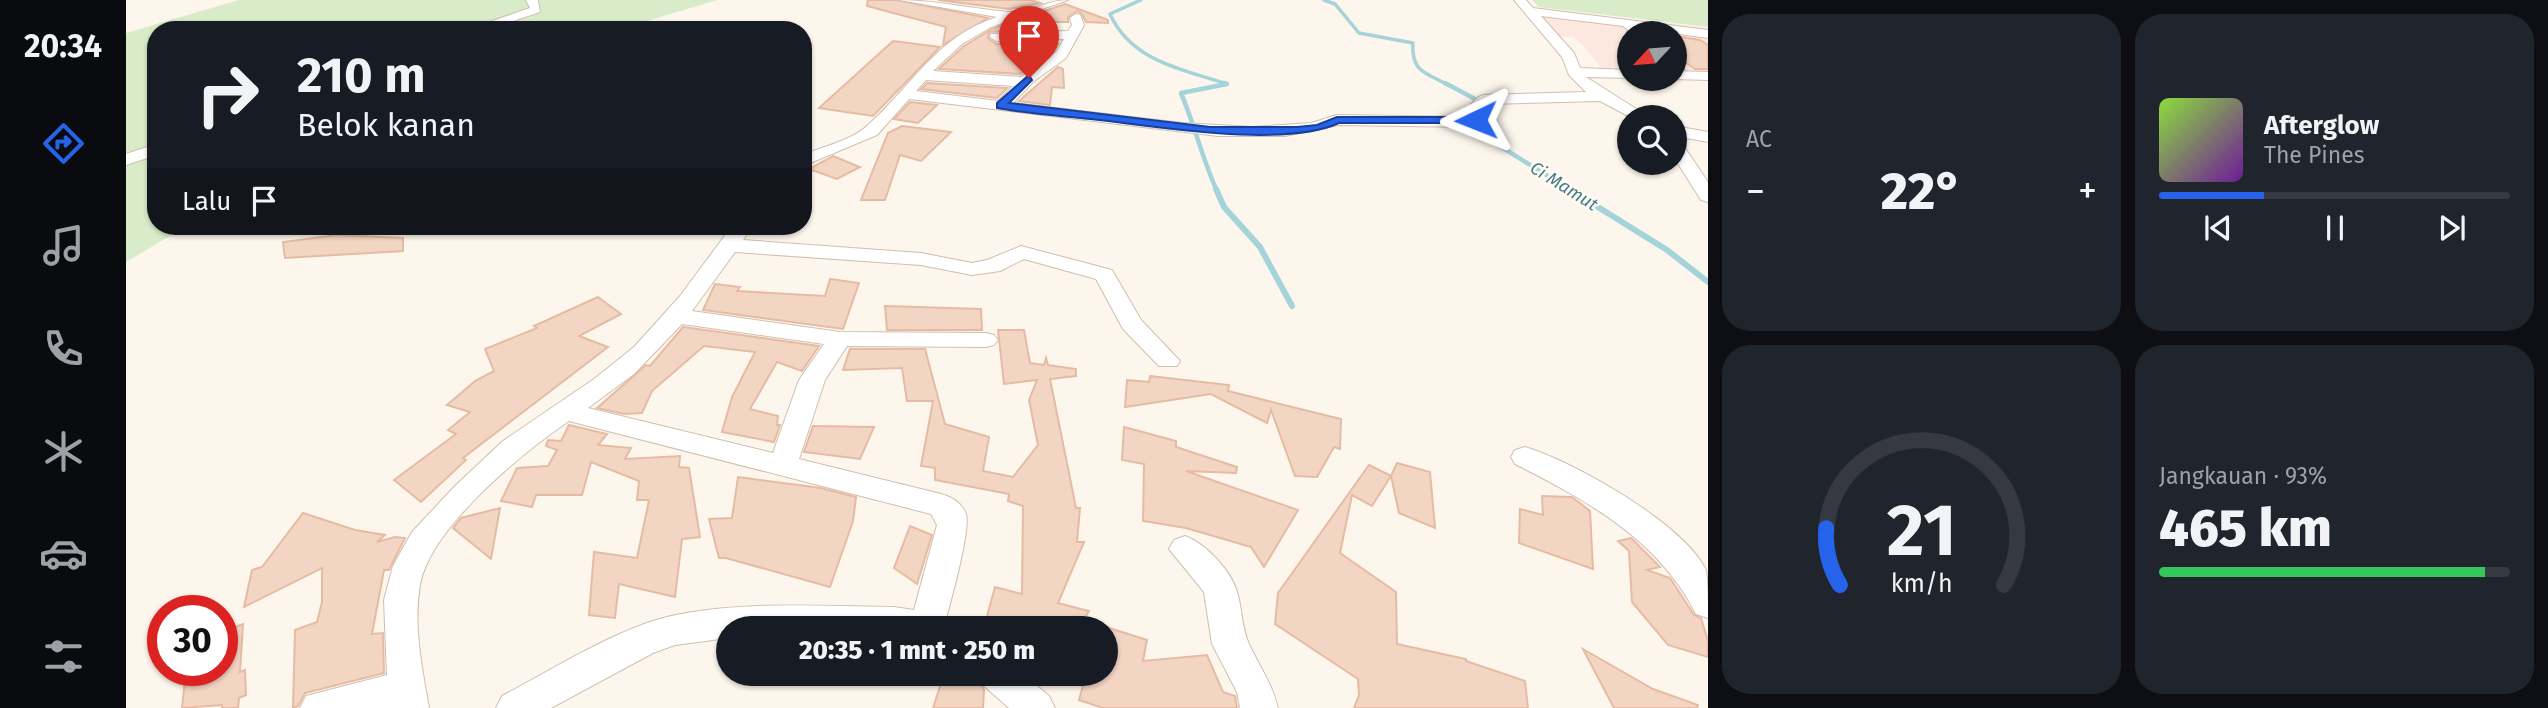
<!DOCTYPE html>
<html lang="id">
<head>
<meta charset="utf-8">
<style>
	body { margin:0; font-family:"Fira Sans",sans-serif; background:#20242c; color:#f1f3f6; height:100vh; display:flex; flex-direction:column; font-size:26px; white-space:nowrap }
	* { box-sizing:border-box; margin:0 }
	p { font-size:23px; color:#9ea1a6 }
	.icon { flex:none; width:38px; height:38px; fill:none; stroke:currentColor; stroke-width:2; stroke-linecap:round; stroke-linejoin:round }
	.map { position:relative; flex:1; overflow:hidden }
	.sheet { display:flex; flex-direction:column; gap:14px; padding:14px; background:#0d0f14; width:840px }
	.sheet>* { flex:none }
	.banner { position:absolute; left:21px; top:21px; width:665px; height:214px; border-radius:28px; box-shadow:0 2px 5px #0004; background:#171b24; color:#f1f3f6; overflow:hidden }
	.needle { width:46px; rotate:244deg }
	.buttons { position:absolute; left:1491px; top:21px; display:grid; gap:14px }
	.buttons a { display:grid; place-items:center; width:70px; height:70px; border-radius:50%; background:#171b24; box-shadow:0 2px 5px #0004; font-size:35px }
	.speed { position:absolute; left:21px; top:595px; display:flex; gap:14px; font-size:35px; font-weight:700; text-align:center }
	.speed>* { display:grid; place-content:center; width:91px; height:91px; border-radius:50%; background:#171b24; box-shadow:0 2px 5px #0004; line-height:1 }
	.speed .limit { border:10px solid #d22; background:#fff; color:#111 }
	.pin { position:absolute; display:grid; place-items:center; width:60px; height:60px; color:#fff; margin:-72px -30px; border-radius:50% 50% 50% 0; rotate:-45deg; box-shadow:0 0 7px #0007 }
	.pin .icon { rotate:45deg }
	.me { position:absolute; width:77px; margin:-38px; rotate:268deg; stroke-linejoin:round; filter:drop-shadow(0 0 5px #0008) }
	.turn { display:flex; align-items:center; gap:24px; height:147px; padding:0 35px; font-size:32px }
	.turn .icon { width:91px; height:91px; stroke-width:2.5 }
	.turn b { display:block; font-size:49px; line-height:60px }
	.then { display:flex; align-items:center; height:66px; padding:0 35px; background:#0003; gap:14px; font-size:26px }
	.big { font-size:52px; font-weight:800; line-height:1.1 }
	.sheet .widget { flex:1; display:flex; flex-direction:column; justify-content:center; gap:10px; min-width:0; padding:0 24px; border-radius:28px; background:#20242c }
	.sheet .dial { align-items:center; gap:0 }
	.dial svg { height:182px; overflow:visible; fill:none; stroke:#363941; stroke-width:7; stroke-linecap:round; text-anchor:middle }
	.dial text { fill:#f1f3f6; stroke:none }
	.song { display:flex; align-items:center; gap:21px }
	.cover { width:84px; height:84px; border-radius:10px; background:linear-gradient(135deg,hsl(90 70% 55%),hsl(280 70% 35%)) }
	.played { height:7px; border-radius:4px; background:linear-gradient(90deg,#2563eb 30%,#363941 30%) }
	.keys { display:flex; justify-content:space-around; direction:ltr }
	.heat { display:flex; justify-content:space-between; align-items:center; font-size:38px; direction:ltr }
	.charge { height:10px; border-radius:5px; background:linear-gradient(90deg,#34c759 93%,#363941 0) }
	.sheet .tiles { flex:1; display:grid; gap:14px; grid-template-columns:repeat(2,1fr) }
	.trip { position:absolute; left:590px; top:616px; width:402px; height:70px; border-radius:35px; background:#171b24; box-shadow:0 2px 5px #0004; font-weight:800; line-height:70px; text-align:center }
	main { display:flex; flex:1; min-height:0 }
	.tabs { display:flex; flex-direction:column; width:126px; justify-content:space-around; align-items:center; background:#090b0e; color:#9ea1a6 }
	.tabs .icon { width:49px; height:49px }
	.tabs .current { color:#2563eb }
	.tabs b { font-size:32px; color:#f1f3f6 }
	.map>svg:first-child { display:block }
	.commercial { fill:#fde8e0 }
	.green { fill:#d8ecc9 }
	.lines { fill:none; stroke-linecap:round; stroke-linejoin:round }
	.stream-far2 { stroke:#a5d3da; stroke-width:3.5 }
	.stream-far1 { stroke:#a5d3da; stroke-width:4.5 }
	.stream { stroke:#a5d3da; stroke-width:6 }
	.building { fill:#f3d5c3; stroke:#e6bba3; stroke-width:2 }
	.minor-casing { stroke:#d1beb0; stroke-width:2 }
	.minor { fill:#fff; fill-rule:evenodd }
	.route { fill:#2563eb; stroke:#184099; stroke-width:2 }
	.labels { text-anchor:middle; stroke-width:5; stroke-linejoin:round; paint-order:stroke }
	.far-water-label { font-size:18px; font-style:italic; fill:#437c86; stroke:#fffaf3 }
</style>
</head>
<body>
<main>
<nav class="tabs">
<b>20:34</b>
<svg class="icon current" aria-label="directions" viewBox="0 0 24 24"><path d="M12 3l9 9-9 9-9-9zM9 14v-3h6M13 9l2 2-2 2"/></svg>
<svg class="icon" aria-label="music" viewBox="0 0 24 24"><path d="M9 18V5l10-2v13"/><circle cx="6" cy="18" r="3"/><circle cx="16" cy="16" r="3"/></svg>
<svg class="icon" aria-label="phone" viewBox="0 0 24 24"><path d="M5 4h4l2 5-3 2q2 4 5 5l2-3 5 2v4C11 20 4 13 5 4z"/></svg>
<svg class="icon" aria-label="climate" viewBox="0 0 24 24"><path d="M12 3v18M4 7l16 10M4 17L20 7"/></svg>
<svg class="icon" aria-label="car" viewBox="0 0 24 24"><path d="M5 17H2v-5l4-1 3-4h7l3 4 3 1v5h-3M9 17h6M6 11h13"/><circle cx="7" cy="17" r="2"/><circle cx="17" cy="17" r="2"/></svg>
<svg class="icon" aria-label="filters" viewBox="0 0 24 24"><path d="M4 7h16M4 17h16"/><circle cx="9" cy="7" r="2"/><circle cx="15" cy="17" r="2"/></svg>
</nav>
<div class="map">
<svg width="1582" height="708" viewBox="0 0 1582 708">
	<rect width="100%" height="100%" fill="#fdf6ec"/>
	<path class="commercial" d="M1404,8L1582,28V75L1549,74V33H1503V73L1478,72L1458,46L1447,37H1432Z"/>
	<g class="green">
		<path d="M113,0H591L491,30H30V226H61L0,262V33Z"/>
		<path d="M1406,0H1582V27L1413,7Z"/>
	</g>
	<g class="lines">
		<g class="stream-far2">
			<path d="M1015,0L984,14C1005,61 1056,69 1101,84L1097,85"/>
			<path d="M1198,0L1209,4L1233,33L1287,43C1285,72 1299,72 1322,85"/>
		</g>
		<g class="stream-far1">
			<path d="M1319,83L1366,108L1354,125L1364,140L1446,191"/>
			<path d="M1091,191C1076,158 1069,126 1055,93L1101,84L1098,83"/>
		</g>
		<g class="stream">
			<path d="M1090,189L1098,207L1134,247L1166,306"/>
			<path d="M1443,189L1541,250L1582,282"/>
		</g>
	</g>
	<g class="building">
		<path d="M742,0H770L862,18L817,45L820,27L741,6Z"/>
		<path d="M812,0H905L914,3L883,9Z"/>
		<path d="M939,4L982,20V23L960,22L956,14L951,11L942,17V22H906L915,29L863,32L862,38L870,44H932L928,50L894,74L813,69L838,46L866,29Z"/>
		<path d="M1549,36L1574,40L1582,45V69H1569L1556,60L1549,59Z"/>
		<path d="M767,41L814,47L747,116L693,108Z"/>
		<path d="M932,67L937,69L938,88L926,87L924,105L893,101Z"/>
		<path d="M801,83L881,88L871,98L795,89Z"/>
		<path d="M784,102L811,105L792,123L768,119Z"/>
		<path d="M776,126L825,132L795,161L774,155L759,200H735L762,133Z"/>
		<path d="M707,156L734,167L711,179L683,169Z"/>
		<path d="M211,235L277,238V251L159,258L157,242Z"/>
		<path d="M704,279L733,283L717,329L577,310L589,284L614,287L611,291L699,296Z"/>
		<path d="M472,297L495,314L453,336L482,347L337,458L340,460L295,502L268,480L330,434L322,430L344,412L321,405L349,381L368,371L359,349L411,328L408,326Z"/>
		<path d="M759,306L855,309L856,330H761Z"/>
		<path d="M557,327L693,346L676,371L651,362L624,409L652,416L651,425H654L648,442L596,432L606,397L629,352L578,346L526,391L516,413L498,414L471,408L520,365L524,366Z"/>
		<path d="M872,330H898L904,363L918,365L920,358L922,365L950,369V376L924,379L950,508H954L951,542H958L932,603L963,611L952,628H873L860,620L869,587L896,594L897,506L882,501L883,494L809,480V468L795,466L807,401H781L776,368L717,370L724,349H799L819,424L863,437L857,471L887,477L912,445L903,400L911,380L878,384Z"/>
		<path d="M1024,376L1103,385L1102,391L1215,419L1214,449L1208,447L1191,477L1169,476L1145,410L1141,423L1085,394L999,407L1001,380L1023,382Z"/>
		<path d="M443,425L481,434L472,445L505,448L499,459L554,456L553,467L563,468L574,537L556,539L549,597L493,584L489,618L463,615L468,552L511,558L523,500H511L513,481L465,462L456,495H410L406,507L375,501L391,468L422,466L431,450L420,446L422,440L435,441Z"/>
		<path d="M687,426L748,427L734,459L678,452Z"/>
		<path d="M998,427L1050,441V447L1111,467L1110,473L1060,471L1172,510L1138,567L1125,547L1060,528L1017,521L1018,464L996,460Z"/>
		<path d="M1271,463L1304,472L1309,528L1273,513L1265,476Z"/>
		<path d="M1243,465L1265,476L1246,506L1226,495L1214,553L1270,592L1271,644L1340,659V661L1399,681L1402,708H1228L1233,695L1232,679L1149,624L1152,593Z"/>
		<path d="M612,477L695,488L730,497L727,521L704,587L600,558H593L583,519L606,518Z"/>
		<path d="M1416,496L1446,497L1464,511L1467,569L1393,543L1394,509L1417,515Z"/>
		<path d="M374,508L365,559L327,528L335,518Z"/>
		<path d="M177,513L229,530L259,535L251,542L269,537L279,538L263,570H258L246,634L257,633L258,673L179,693L172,706L167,708L169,630L191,622L196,602V568L118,607L126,570L136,567Z"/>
		<path d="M784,526L806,535L791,584L768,568Z"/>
		<path d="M1505,538L1534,567L1521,570L1544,578L1568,615L1575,618L1582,641V657L1542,645L1506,602L1503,551L1492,541Z"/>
		<path d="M117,624L114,672L119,670L120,695L113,698L112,708H96V705L56,708L60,670H96V632Z"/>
		<path d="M980,627L1021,640L1017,661L1081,655L1097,692L1109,696L1111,708H977L953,700L960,674H980Z"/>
		<path d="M1457,649L1527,689L1572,705L1571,708H1488Z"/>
		<path d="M818,674H849L858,690L857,708H807Z"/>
	</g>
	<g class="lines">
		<g class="minor-casing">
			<g id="minor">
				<path d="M400,0H412L414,12L360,30H340L404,8Z"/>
				<path d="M773,0C811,0 846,9 883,12C902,13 922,0 942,0L865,27L836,44L807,71L895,77L930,52L938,39L870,41L864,37L865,34L942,31L946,25L944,18L950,14L954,15L958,25L940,58L908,81L887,103L1056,123L1126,127L1185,123L1211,115L1342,117C1341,108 1348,98 1357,95L1460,92L1443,75L1436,57L1388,0H1400L1407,8L1582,30V38L1517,29L1520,33H1506L1497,26L1415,16L1448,53L1454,68L1503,70V78L1460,77L1523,117H1504L1474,101L1362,104L1357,111L1356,123L1344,127L1212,125L1159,136H1092L783,99L751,135L677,166V155C696,147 726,140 741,126C785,87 811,36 871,17ZM800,80L887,86L872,101L790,91Z"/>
				<path d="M1549,71L1582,72V80L1547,79Z"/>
				<path d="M1549,126L1582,132V142L1549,136Z"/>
				<path d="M1549,141L1555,142L1582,182V202L1575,200L1549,159Z"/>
				<path d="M30,144V155L0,165V154Z"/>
				<path d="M606,226H626L617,240L795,253L846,263L861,260L895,246L986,270L1015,320L1054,361L1051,366H1033L997,329L970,279L898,259L874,271L846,275L795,265L609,252L566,311L714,332L860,333L868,335L872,340L868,345L860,347L721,346L699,380L673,459L815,494C826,497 836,503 840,514C845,530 824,603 819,623L821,628H602V638L549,645L527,653L425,708H370L376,696C426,670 496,625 550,615C621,601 695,606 768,607L788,610L811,525L805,514L443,421C396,453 304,528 294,585C287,626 296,668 303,708H174L180,696L261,675L258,600L267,566L286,532L329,486L377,441L468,379L508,347L554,296ZM556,324L698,344L673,380L647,453L462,408L508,374Z"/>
				<path d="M1399,447C1447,461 1558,524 1580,570C1582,582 1582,605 1582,618L1570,614C1532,539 1462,501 1389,464L1385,457L1389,450Z"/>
				<path d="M1059,536C1081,544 1107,573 1112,595C1116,611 1116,629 1123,644C1133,666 1146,683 1152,708H1114L1111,692L1086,644L1078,592L1043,549L1048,540Z"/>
				<path d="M853,674H897L923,696L929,708H883L858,686Z"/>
			</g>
		</g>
		<use href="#minor" class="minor"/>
	</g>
	<path class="route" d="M903,75L906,80L883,103L1084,127H1171L1191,125L1211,117H1350L1355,120L1350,123H1213C1158,148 1034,127 973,120C939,116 904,114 871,108V103Z"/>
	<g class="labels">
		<g class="far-water-label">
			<text transform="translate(1438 186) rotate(32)" y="6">Ci Mamut</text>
		</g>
	</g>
</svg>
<div class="buttons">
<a><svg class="needle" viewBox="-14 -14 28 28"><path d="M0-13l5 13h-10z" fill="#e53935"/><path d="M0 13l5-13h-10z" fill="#9ea1a6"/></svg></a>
<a><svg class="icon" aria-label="search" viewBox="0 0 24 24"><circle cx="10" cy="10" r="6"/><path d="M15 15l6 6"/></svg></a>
</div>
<div class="speed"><div class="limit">30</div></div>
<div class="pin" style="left:903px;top:78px;background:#d93025"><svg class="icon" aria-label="arrive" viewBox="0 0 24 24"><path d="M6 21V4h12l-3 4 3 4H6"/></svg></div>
<svg class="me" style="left:1350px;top:120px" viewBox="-20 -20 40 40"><path d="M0-17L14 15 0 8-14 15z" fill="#2563eb" stroke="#fff" stroke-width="4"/></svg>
<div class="trip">20:35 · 1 mnt · 250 m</div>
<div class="banner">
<div class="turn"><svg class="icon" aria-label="right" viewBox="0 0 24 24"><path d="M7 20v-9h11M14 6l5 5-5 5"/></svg><div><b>210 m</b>Belok kanan</div></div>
<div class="then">Lalu<svg class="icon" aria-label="arrive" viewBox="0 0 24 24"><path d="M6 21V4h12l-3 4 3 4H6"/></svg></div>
</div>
</div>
<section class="sheet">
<div class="tiles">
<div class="widget"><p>AC</p>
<div class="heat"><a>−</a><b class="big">22°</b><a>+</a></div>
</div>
<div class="widget">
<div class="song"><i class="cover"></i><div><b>Afterglow</b><p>The Pines</p></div></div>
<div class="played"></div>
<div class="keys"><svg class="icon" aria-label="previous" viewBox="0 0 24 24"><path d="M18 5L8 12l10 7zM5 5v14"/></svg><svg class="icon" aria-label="pause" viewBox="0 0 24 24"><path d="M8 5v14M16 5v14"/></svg><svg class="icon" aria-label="next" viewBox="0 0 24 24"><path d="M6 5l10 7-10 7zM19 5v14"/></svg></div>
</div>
<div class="widget dial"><svg viewBox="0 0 100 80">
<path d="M14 69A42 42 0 1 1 86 69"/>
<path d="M14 69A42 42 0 0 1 8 44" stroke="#2563eb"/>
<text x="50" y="56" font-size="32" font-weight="700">21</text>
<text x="50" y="72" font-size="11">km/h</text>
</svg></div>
<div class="widget"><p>Jangkauan · 93%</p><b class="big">465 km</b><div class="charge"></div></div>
</div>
</section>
</main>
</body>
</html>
